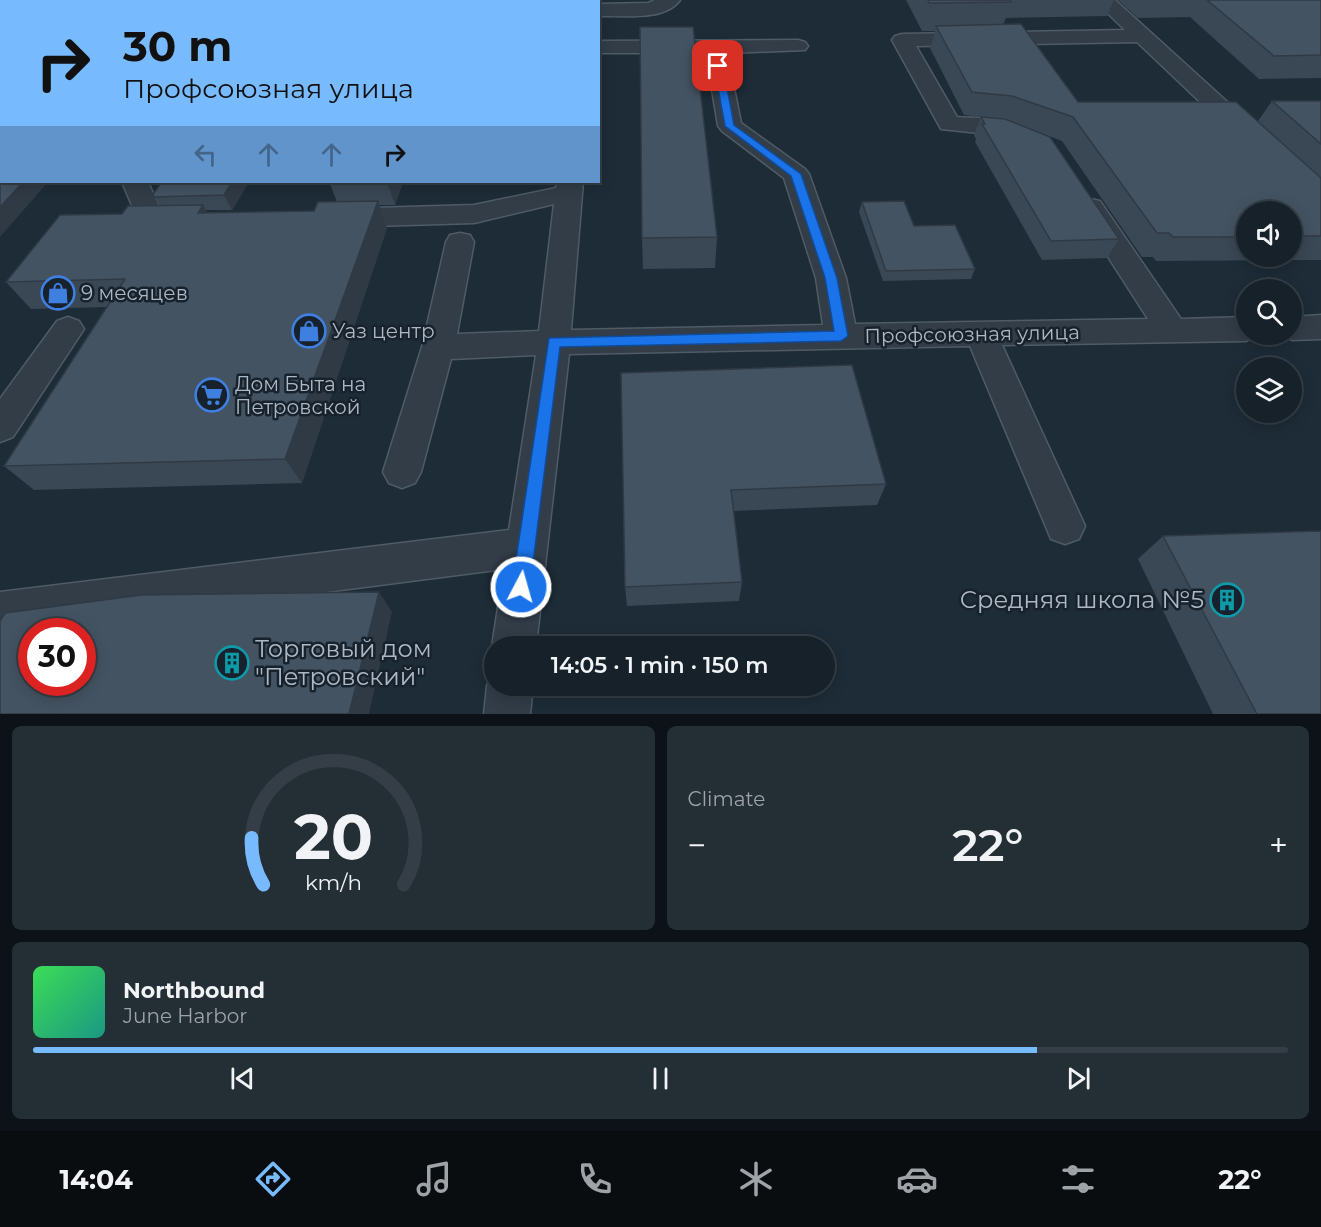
<!DOCTYPE html>
<html lang="en">
<head>
<meta charset="utf-8">
<style>
	body { margin:0; font-family:Montserrat,sans-serif; background:#232e35; color:#f1f3f6; height:100vh; display:flex; flex-direction:column; font-size:22px; white-space:nowrap }
	* { box-sizing:border-box; margin:0 }
	p { font-size:20px; color:#9ea3a8 }
	.icon { flex:none; width:33px; height:33px; fill:none; stroke:currentColor; stroke-width:2; stroke-linecap:round; stroke-linejoin:round }
	.map { position:relative; height:714px; overflow:hidden }
	.panel { display:flex; flex-direction:column; gap:12px; padding:12px; background:#0c1217; flex:1 }
	.panel>* { flex:none }
	.hud { position:absolute; left:0px; top:0px; width:600px; height:183px; box-shadow:0 3px 15px #0003,0 0 0 2px #353e46; background:#78bafe; color:#111; overflow:hidden }
	.controls { position:absolute; left:1236px; top:201px; display:grid; gap:12px }
	.controls a { display:grid; place-items:center; width:66px; height:66px; border-radius:50%; background:#162129; box-shadow:0 3px 15px #0003,0 0 0 2px #353e46; font-size:30px }
	.speed { position:absolute; left:18px; top:618px; display:flex; gap:12px; font-size:30px; font-weight:700; text-align:center }
	.speed>* { display:grid; place-content:center; width:78px; height:78px; border-radius:50%; background:#162129; box-shadow:0 3px 15px #0003,0 0 0 2px #353e46; line-height:1 }
	.speed .limit { border:9px solid #d22; background:#fff; color:#111 }
	.pin { position:absolute; display:grid; place-items:center; width:51px; height:51px; color:#fff; margin:-26px; border-radius:12px; box-shadow:0 3px 9px #0006 }
	.me { position:absolute; width:66px; margin:-33px; rotate:6deg; stroke-linejoin:round; filter:drop-shadow(0 0 4px #0008) }
	.turn { display:flex; align-items:center; gap:21px; height:126px; padding:0 24px; font-size:27px }
	.turn .icon { width:78px; height:78px; stroke-width:2.5 }
	.turn b { display:block; font-size:42px; line-height:51px }
	.lanes { display:flex; align-items:center; height:57px; padding:0 24px; background:#0003; justify-content:center; gap:30px; direction:ltr }
	.lanes .off { opacity:.35 }
	.big { font-size:45px; font-weight:600; line-height:1.1 }
	.panel .card { flex:1; display:flex; flex-direction:column; justify-content:center; gap:9px; min-width:0; padding:0 21px; border-radius:9px; background:#232e35 }
	.panel .dial { align-items:center; gap:0 }
	.dial svg { height:156px; overflow:visible; fill:none; stroke:#353e46; stroke-width:7; stroke-linecap:round; text-anchor:middle }
	.dial text { fill:#f1f3f6; stroke:none }
	.song { display:flex; align-items:center; gap:18px }
	.cover { width:72px; height:72px; border-radius:9px; background:linear-gradient(135deg,hsl(130 70% 55%),hsl(170 70% 35%)) }
	.played { height:6px; border-radius:3px; background:linear-gradient(90deg,#78bafe 80%,#353e46 80%) }
	.keys { display:flex; justify-content:space-around; direction:ltr }
	.heat { display:flex; justify-content:space-between; align-items:center; font-size:33px; direction:ltr }
	.panel .tiles { flex:1; display:grid; gap:12px; grid-template-columns:1fr 1fr }
	.card:last-child { grid-column:span 2 }
	.trip { position:absolute; left:484px; top:636px; width:351px; height:60px; border-radius:30px; background:#162129; box-shadow:0 3px 15px #0003,0 0 0 2px #353e46; font-weight:600; line-height:60px; text-align:center }
	.tabs { display:flex; height:96px; justify-content:space-around; align-items:center; background:#090d10; color:#9ea3a8 }
	.tabs .icon { width:42px; height:42px }
	.tabs .current { color:#78bafe }
	.tabs b { font-size:27px; color:#f1f3f6 }
	.map>svg:first-child { display:block }
	.lines { fill:none; stroke-linecap:round; stroke-linejoin:round }
	.minor-casing { stroke:#4f5b66; stroke-width:3 }
	.minor { fill:#323d48; fill-rule:evenodd }
	.wall { fill:#3a4754; fill-rule:evenodd }
	.shaded-wall { fill:#303a45 }
	.building { fill:#445362; stroke:#303a45; stroke-width:1.5; fill-rule:evenodd }
	.route { fill:#1a73e8; stroke:#114b97; stroke-width:1.5 }
	.labels { text-anchor:middle; stroke-width:5; stroke-linejoin:round; paint-order:stroke }
	.poi-label { font-size:20px; fill:#acb8c5; stroke:#18222c; text-anchor:start }
	.street-label { font-size:20px; fill:#acb8c5; stroke:#18222c }
	.near-poi-label { font-size:24px; fill:#acb8c5; stroke:#18222c; text-anchor:end }
</style>
</head>
<body>
<div class="map">
<svg width="1321" height="714" viewBox="0 0 1321 714">
	<rect width="100%" height="100%" fill="#1e2c37"/>
	<g class="lines">
		<g class="minor-casing">
			<g id="minor">
				<path d="M655,0H680C664,22 622,15 598,16V4L648,3Z"/>
				<path d="M1094,0H1115L1256,128L1259,133L1256,138L1247,140L1238,138L1137,42L916,46L957,117C978,119 1018,115 1031,135L1028,140L1019,142L998,135L941,129L892,40L895,36L902,34L1125,30Z"/>
				<path d="M798,40L805,42L808,46L805,50L727,53L741,123L805,169L809,174L846,278L855,324L1148,319L1076,207L1080,201L1090,199L1100,201L1181,319L1246,317V334H1259L1246,341L1002,345L1085,526L1079,539L1065,544L1051,539L970,346L569,354L536,646H495V654L492,646L504,569L0,634V592L509,530L536,355L451,359L421,472L415,483L402,488L389,483L383,472L422,347L446,242L450,235L460,233L470,235L474,242L457,334L539,331L554,204L474,223L339,227L329,224L325,218L329,212L339,209L474,205L556,188L557,182H583L571,330L823,325L816,278L784,178L722,131L718,126L706,53H598V41Z"/>
				<rect x="0" y="141" width="2" height="14"/>
				<path d="M122,182H148L162,214L187,216L191,222L187,228C172,232 157,233 142,229Z"/>
				<path d="M1321,315V339L1292,340L1280,334H1292V317Z"/>
				<path d="M68,317L79,321L84,329L13,437L0,442V399L57,321Z"/>
				<path d="M495,669V686H533L530,714H484L487,686Z"/>
			</g>
		</g>
		<use href="#minor" class="minor"/>
	</g>
	<g class="wall">
		<path d="M906,0H1114L1107,16L1006,18L1003,25L1078,102L1258,121L1272,101H1321V260L1156,261L1153,257H1142L1062,141L1036,131L1119,239L1107,258L1042,260L975,142L976,139L974,135L981,117L964,115L930,48L935,31H922ZM1246,212H1292V256H1246Z"/>
		<path d="M1118,0H1321V78L1259,79L1190,17L1138,18Z"/>
		<path d="M162,182H249L232,210H206L207,213L314,211L337,202L330,184L403,182L395,205H379L387,228L302,483L34,490L4,466L107,307L31,309L6,282L122,214L160,206L154,197Z"/>
		<path d="M862,202L914,226L975,269L971,279L883,281L859,212Z"/>
		<path d="M717,237L715,268L643,269L642,238Z"/>
		<path d="M621,373L886,484L877,505L734,511L742,582L739,601L627,606L625,587Z"/>
		<path d="M1163,536L1321,714H1213L1138,559Z"/>
	</g>
	<g class="shaded-wall">
		<path d="M323,0H336L335,2H322Z"/>
		<path d="M2,115V137L0,135V117Z"/>
		<path d="M23,182H48L0,237V207Z"/>
		<path d="M232,182H249L232,210L224,195Z"/>
		<path d="M387,182H403L395,205Z"/>
		<path d="M378,201L387,228L302,483L285,459Z"/>
		<path d="M203,205L218,232L198,213Z"/>
		<path d="M379,592L392,612L369,714H349Z"/>
	</g>
	<g class="building">
		<path d="M53,0H323L322,2H52Z"/>
		<rect x="410" y="0" width="54" height="2"/>
		<path d="M928,0H1010L1011,2L929,3Z"/>
		<path d="M1207,0H1321V55L1274,56Z"/>
		<path d="M1021,24L1078,102H1236L1321,178V236H1292V212H1246V237H1173L1169,233H1157L1073,117L1012,96L972,92L936,26Z"/>
		<path d="M640,27H693L717,237L642,238Z"/>
		<path d="M2,43V115L0,117V44Z"/>
		<path d="M1272,101H1321V144Z"/>
		<path d="M981,117L1005,119L1050,137L1119,239L1051,241L982,124H985Z"/>
		<path d="M2,150V182H23L0,207V151Z"/>
		<path d="M162,182H232L224,195L154,197L153,194Z"/>
		<path d="M331,182H387L330,184Z"/>
		<path d="M378,201L285,459L4,466L125,279L6,282L60,215L122,214L128,206L203,205L198,213L314,211L318,202Z"/>
		<path d="M904,201L914,226L955,225L975,269L886,271L862,202Z"/>
		<path d="M852,365L886,484L731,490L742,582L625,587L621,373Z"/>
		<path d="M1321,531V714H1257L1163,536Z"/>
		<path d="M379,592L349,714H0V621L5,613L141,595ZM32,632H82V682H32Z"/>
	</g>
	<path class="route" d="M718,63L723,66L734,125L801,174L837,278L848,336L841,341L560,347L530,587L527,593L521,595L515,593L512,587L549,338L834,331L825,278L791,176L725,126L714,66Z"/>
	<defs>
		<g id="shop-ring" transform="scale(1.725)"><circle r="9.5" fill="#18222c" stroke="#3f7fe0" stroke-width="1.5"/><path d="M-5-2.5h2.3a2.7 3.5 0 0 1 5.4 0H5L5.5 6h-11ZM-1.5-2.5h3a1.5 2.3 0 0 0-3 0Z" fill="#3f7fe0"/></g>
		<g id="supermarket-ring" transform="scale(1.725)"><circle r="9.5" fill="#18222c" stroke="#3f7fe0" stroke-width="1.5"/><path d="M-6-5.5h2.5l.6 2H6L4.5 2H-2.5L-4.4-4H-6ZM-1.5 3.2a1.3 1.3 0 1 0 .1 0ZM3 3.2a1.3 1.3 0 1 0 .1 0Z" fill="#3f7fe0"/></g>
		<g id="building-ring" transform="scale(1.725)"><circle r="9.5" fill="#18222c" stroke="#0f9aa8" stroke-width="1.5"/><path d="M-4-6H4V6H1V3H-1V6H-4ZM-2.5-4.3h1.7v1.8h-1.7ZM.8-4.3h1.7v1.8H.8ZM-2.5-1h1.7V.8h-1.7ZM.8-1h1.7V.8H.8Z" fill="#0f9aa8"/></g>
	</defs>
	<g fill-rule="evenodd">
		<use href="#shop-ring" x="58" y="293"/>
		<use href="#shop-ring" x="309" y="331"/>
		<use href="#supermarket-ring" x="212" y="395"/>
		<use href="#building-ring" x="1227" y="600"/>
		<use href="#building-ring" x="232" y="663"/>
	</g>
	<g class="labels">
		<g class="poi-label">
			<text x="81" y="300">9 месяцев</text>
			<text x="332" y="338">Уаз центр</text>
			<text x="235" y="391">Дом Быта на<tspan x="235" dy="23">Петровской</tspan></text>
		</g>
		<g class="street-label">
			<text transform="translate(972 334) rotate(-1)" y="7">Профсоюзная улица</text>
		</g>
		<g class="near-poi-label">
			<text x="1204" y="608">Средняя школа №5</text>
			<text x="255" y="657" text-anchor="start">Торговый дом<tspan x="255" dy="28">"Петровский"</tspan></text>
		</g>
	</g>
</svg>
<div class="controls">
<a><svg class="icon" aria-label="sound" viewBox="0 0 24 24"><path d="M4 9h4l5-4v14l-5-4H4zM17 9q2 3 0 6"/></svg></a>
<a><svg class="icon" aria-label="search" viewBox="0 0 24 24"><circle cx="10" cy="10" r="6"/><path d="M15 15l6 6"/></svg></a>
<a><svg class="icon" aria-label="layers" viewBox="0 0 24 24"><path d="M12 4l9 5-9 5-9-5zM3 14l9 5 9-5"/></svg></a>
</div>
<div class="speed"><div class="limit">30</div></div>
<div class="pin" style="left:718px;top:66px;background:#d93025"><svg class="icon" aria-label="arrive" viewBox="0 0 24 24"><path d="M6 21V4h12l-3 4 3 4H6"/></svg></div>
<svg class="me" style="left:521px;top:587px" viewBox="-20 -20 40 40"><circle r="17" fill="#1a73e8" stroke="#fff" stroke-width="3"/><path d="M0-11L8 9 0 5-8 9z" fill="#fff"/></svg>
<div class="trip">14:05 · 1 min · 150 m</div>
<div class="hud">
<div class="turn"><svg class="icon" aria-label="right" viewBox="0 0 24 24"><path d="M7 20v-9h11M14 6l5 5-5 5"/></svg><div><b>30 m</b>Профсоюзная улица</div></div>
<div class="lanes"><svg class="icon off" aria-label="left" viewBox="0 0 24 24"><path d="M17 20v-9H6M10 6l-5 5 5 5"/></svg><svg class="icon off" aria-label="ahead" viewBox="0 0 24 24"><path d="M12 20V5M6 11l6-6 6 6"/></svg><svg class="icon off" aria-label="ahead" viewBox="0 0 24 24"><path d="M12 20V5M6 11l6-6 6 6"/></svg><svg class="icon" aria-label="right" viewBox="0 0 24 24"><path d="M7 20v-9h11M14 6l5 5-5 5"/></svg></div>
</div>
</div>
<section class="panel">
<div class="tiles">
<div class="card dial"><svg viewBox="0 0 100 80">
<path d="M14 69A42 42 0 1 1 86 69"/>
<path d="M14 69A42 42 0 0 1 8 45" stroke="#78bafe"/>
<text x="50" y="56" font-size="32" font-weight="700">20</text>
<text x="50" y="72" font-size="11">km/h</text>
</svg></div>
<div class="card"><p>Climate</p>
<div class="heat"><a>−</a><b class="big">22°</b><a>+</a></div>
</div>
<div class="card">
<div class="song"><i class="cover"></i><div><b>Northbound</b><p>June Harbor</p></div></div>
<div class="played"></div>
<div class="keys"><svg class="icon" aria-label="previous" viewBox="0 0 24 24"><path d="M18 5L8 12l10 7zM5 5v14"/></svg><svg class="icon" aria-label="pause" viewBox="0 0 24 24"><path d="M8 5v14M16 5v14"/></svg><svg class="icon" aria-label="next" viewBox="0 0 24 24"><path d="M6 5l10 7-10 7zM19 5v14"/></svg></div>
</div>
</div>
</section>
<nav class="tabs">
<b>14:04</b>
<svg class="icon current" aria-label="directions" viewBox="0 0 24 24"><path d="M12 3l9 9-9 9-9-9zM9 14v-3h6M13 9l2 2-2 2"/></svg>
<svg class="icon" aria-label="music" viewBox="0 0 24 24"><path d="M9 18V5l10-2v13"/><circle cx="6" cy="18" r="3"/><circle cx="16" cy="16" r="3"/></svg>
<svg class="icon" aria-label="phone" viewBox="0 0 24 24"><path d="M5 4h4l2 5-3 2q2 4 5 5l2-3 5 2v4C11 20 4 13 5 4z"/></svg>
<svg class="icon" aria-label="climate" viewBox="0 0 24 24"><path d="M12 3v18M4 7l16 10M4 17L20 7"/></svg>
<svg class="icon" aria-label="car" viewBox="0 0 24 24"><path d="M5 17H2v-5l4-1 3-4h7l3 4 3 1v5h-3M9 17h6M6 11h13"/><circle cx="7" cy="17" r="2"/><circle cx="17" cy="17" r="2"/></svg>
<svg class="icon" aria-label="filters" viewBox="0 0 24 24"><path d="M4 7h16M4 17h16"/><circle cx="9" cy="7" r="2"/><circle cx="15" cy="17" r="2"/></svg>
<b>22°</b>
</nav>
</body>
</html>
